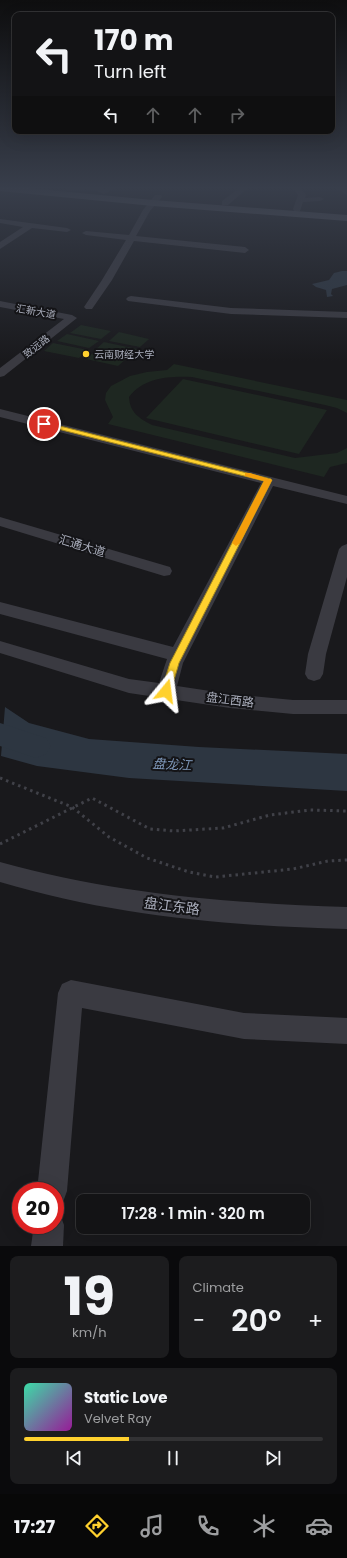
<!DOCTYPE html>
<html lang="en">
<head>
<meta charset="utf-8">
<style>
	body { margin:0; font-family:Poppins,"Noto Sans SC",sans-serif; background:#1c1c1e; color:#f1f3f6; height:100vh; display:flex; flex-direction:column; font-size:15px; white-space:nowrap }
	* { box-sizing:border-box; margin:0 }
	p { font-size:13px; color:#9d9ea0 }
	.icon { flex:none; width:22px; height:22px; fill:none; stroke:currentColor; stroke-width:2; stroke-linecap:round; stroke-linejoin:round }
	.map { position:relative; height:1246px; overflow:hidden }
	.drawer { display:flex; flex-direction:column; gap:10px; padding:10px; background:#0a0a0c; flex:1 }
	.drawer>* { flex:none }
	.banner { position:absolute; left:12px; top:12px; width:323px; height:122px; border-radius:8px; box-shadow:0 4px 16px #0002,0 0 0 1px #323234; background:#131315; color:#f1f3f6; overflow:hidden }
	.speed { position:absolute; left:12px; top:1182px; display:flex; gap:8px; font-size:20px; font-weight:700; text-align:center }
	.speed>* { display:grid; place-content:center; width:52px; height:52px; border-radius:50%; background:#131315; box-shadow:0 4px 16px #0002,0 0 0 1px #323234; line-height:1 }
	.speed .limit { border:6px solid #d22; background:#fff; color:#111 }
	.pin { position:absolute; display:grid; place-items:center; width:34px; height:34px; color:#fff; margin:-17px; border:2px solid #fff; border-radius:50%; box-shadow:0 1px 4px #0007 }
	.me { position:absolute; width:44px; margin:-22px; rotate:16deg; stroke-linejoin:round; filter:drop-shadow(0 0 3px #0008) }
	.turn { display:flex; align-items:center; gap:14px; height:84px; padding:0 16px; font-size:18px }
	.turn .icon { width:52px; height:52px; stroke-width:2.5 }
	.turn b { display:block; font-size:28px; line-height:34px }
	.lanes { display:flex; align-items:center; height:38px; padding:0 16px; background:#0003; justify-content:center; gap:20px; direction:ltr }
	.lanes .off { opacity:.35 }
	.big { font-size:30px; font-weight:600; line-height:1.1 }
	.drawer .card { flex:1; display:flex; flex-direction:column; justify-content:center; gap:6px; min-width:0; padding:0 14px; border-radius:8px; background:#1c1c1e }
	.drawer .dial { align-items:center; gap:0 }
	.dial b { font-size:52px; line-height:1 }
	.song { display:flex; align-items:center; gap:12px }
	.cover { width:48px; height:48px; border-radius:6px; background:linear-gradient(135deg,hsl(160 70% 55%),hsl(300 70% 35%)) }
	.played { height:4px; border-radius:2px; background:linear-gradient(90deg,#ffd12e 35%,#323234 35%) }
	.keys { display:flex; justify-content:space-around; direction:ltr }
	.heat { display:flex; justify-content:space-between; align-items:center; font-size:22px; direction:ltr }
	.drawer .tiles { flex:1; display:grid; gap:10px; grid-template-columns:1fr 1fr }
	.card:last-child { grid-column:span 2 }
	.trip { position:absolute; left:76px; top:1194px; width:234px; height:40px; border-radius:8px; background:#131315; box-shadow:0 4px 16px #0002,0 0 0 1px #323234; font-weight:600; line-height:40px; text-align:center }
	.tab-bar { display:flex; height:64px; justify-content:space-around; align-items:center; background:#080808; color:#9d9ea0 }
	.tab-bar .icon { width:28px; height:28px }
	.tab-bar .selected { color:#ffd12e }
	.tab-bar b { font-size:18px; color:#f1f3f6 }
	.map>svg:first-child { display:block }
	.green { fill:#1e2721 }
	.water { fill:#2d3641 }
	.lines { fill:none; stroke-linecap:round; stroke-linejoin:round }
	.river { fill:#2d3641; fill-rule:evenodd }
	.path { stroke:#404148; stroke-width:3; stroke-dasharray:2.5 4; stroke-linecap:butt }
	.minor { fill:#3a3a41; fill-rule:evenodd }
	.major { fill:#555760; fill-rule:evenodd }
	.route { fill:#ffd12e; stroke:#a6881e }
	.slow { fill:#f59e0b }
	.poi-dot { fill:#ffd12e; stroke:#141417; stroke-width:1.5 }
	.labels { text-anchor:middle; stroke-width:4; stroke-linejoin:round; paint-order:stroke }
	.far-street-label { font-size:10px; fill:#aaaebc; stroke:#141417 }
	.far-poi-label { font-size:10px; fill:#aaaebc; stroke:#141417; text-anchor:start }
	.street-label { font-size:12px; fill:#aaaebc; stroke:#141417 }
	.water-label { font-size:13px; font-style:italic; fill:#7f98ba; stroke:#141417 }
	.near-street-label { font-size:14px; fill:#aaaebc; stroke:#141417 }
</style>
</head>
<body>
<div class="map">
<svg width="347" height="1246" viewBox="0 0 347 1246">
	<rect width="100%" height="100%" fill="#19191c"/>
	<g class="green">
		<path d="M81,325L111,331L101,339L70,333Z"/>
		<path d="M119,332L149,339L140,347L109,341Z"/>
		<path d="M67,334L99,341L89,348L57,341Z"/>
		<path d="M104,342L137,349L127,358L94,351Z"/>
		<path d="M53,343L88,350L79,358L44,351Z"/>
		<path d="M94,352L126,359L118,366L86,359Z"/>
		<path d="M174,364L347,400V413L337,408L325,405L192,377C170,376 144,377 129,397C130,413 139,418 152,425L295,458L337,453L347,448V463L330,467L324,477L108,424L113,417L105,400L106,393L111,386L130,376L147,372L167,370Z"/>
		<path d="M183,379L327,410L299,454L146,418Z"/>
	</g>
	<g class="water">
		<path d="M342,271H347V285L332,289L331,294L333,296L327,297L326,290L316,287L312,284L329,280L334,273Z"/>
		<path d="M5,707L29,723L89,739L199,747L347,754V791L129,778L37,766L1,756Z"/>
	</g>
	<g class="lines">
		<path class="river" d="M0,723L46,738L51,746L46,754L36,758L0,746Z"/>
		<g class="path">
			<path d="M0,778L72,807L109,837L147,858L189,872L215,877L293,869L328,861L347,860"/>
			<path d="M0,844L92,798L150,829L174,831L223,828L270,815L310,810L347,811"/>
		</g>
		<g class="minor">
			<path d="M66,187H100L104,189L109,187H118L104,194L95,190L84,189L69,191L65,189Z"/>
			<path d="M241,187H249L228,205H222V201Z"/>
			<path d="M292,187H300L306,195L305,198L320,197L324,199L320,201L303,202L300,211H294L293,209L298,195Z"/>
			<path d="M334,187H343L347,190V195Z"/>
			<path d="M155,195H161L162,197L150,211L136,236L245,247L249,250L245,253L134,241L112,280L92,309H86L84,307L102,280L126,240L86,235L82,233L86,231L129,235L143,210Z"/>
			<path d="M0,219L67,228L71,230L67,232L32,228L0,249V242L23,227L0,223Z"/>
			<path d="M131,296L231,308L347,312V318L231,314L128,301L126,299L128,297Z"/>
			<path d="M0,301L72,315L77,318L4,376L0,377V368L64,319L0,307Z"/>
			<path d="M0,409L347,496V504L273,486L183,663L177,686L230,694L293,700H347V714H293L230,708L129,693L0,653V641L129,679L159,683L167,659L0,614V602L173,647L261,483L0,417Z"/>
			<path d="M0,517L170,567L172,571L170,575L164,576L0,526Z"/>
			<path d="M347,544V577L326,654L323,674L320,679L314,681L308,679L305,674L308,654L339,549L342,546Z"/>
			<path d="M0,862C114,894 229,903 347,907V929C229,926 114,916 0,882Z"/>
			<path d="M71,980L244,1013L347,1018V1044L244,1039L82,1008L67,1191L63,1202L55,1205V1191H37L58,993L62,984Z"/>
			<path d="M55,1212L60,1214L64,1225L63,1246H31L34,1225H55Z"/>
		</g>
		<path class="major" d="M0,187H17L153,200L347,215V221L153,206L0,191Z"/>
	</g>
	<linearGradient id="sky" x2="0" y2="1"><stop stop-color="#0e0e0f"/><stop offset="0.52" stop-color="#383e4b"/><stop offset="1" stop-color="#383e4b" stop-opacity="0"/></linearGradient>
	<rect width="347" height="361" fill="url(#sky)"/>
	<path class="route" d="M44,422L271,479L272,480L179,663L170,694H163L161,691L170,663L264,481L42,425V423Z"/>
	<path class="slow" d="M245,473H250L272,480L240,543L236,546L232,543L264,481L245,476Z"/>
	<circle class="poi-dot" cx="86" cy="354" r="4"/>
	<g class="labels">
		<g class="far-street-label">
			<text transform="translate(36 311) rotate(10)" y="4">汇新大道</text>
			<text transform="translate(36 346) rotate(-38)" y="4">致远路</text>
		</g>
		<g class="far-poi-label">
			<text x="94" y="358">云南财经大学</text>
		</g>
		<g class="street-label">
			<text transform="translate(82 546) rotate(17)" y="4">汇通大道</text>
			<text transform="translate(230 700) rotate(7)" y="4">盘江西路</text>
		</g>
		<g class="water-label">
			<text transform="translate(172 764) rotate(3)" y="5">盘龙江</text>
		</g>
		<g class="near-street-label">
			<text transform="translate(172 906) rotate(7)" y="5">盘江东路</text>
		</g>
	</g>
</svg>
<div class="speed"><div class="limit">20</div></div>
<div class="pin" style="left:44px;top:424px;background:#d93025"><svg class="icon" aria-label="arrive" viewBox="0 0 24 24"><path d="M6 21V4h12l-3 4 3 4H6"/></svg></div>
<svg class="me" style="left:166px;top:691px" viewBox="-20 -20 40 40"><path d="M0-17L14 15 0 8-14 15z" fill="#ffd12e" stroke="#fff" stroke-width="4"/></svg>
<div class="trip">17:28 · 1 min · 320 m</div>
<div class="banner">
<div class="turn"><svg class="icon" aria-label="left" viewBox="0 0 24 24"><path d="M17 20v-9H6M10 6l-5 5 5 5"/></svg><div><b>170 m</b>Turn left</div></div>
<div class="lanes"><svg class="icon" aria-label="left" viewBox="0 0 24 24"><path d="M17 20v-9H6M10 6l-5 5 5 5"/></svg><svg class="icon off" aria-label="ahead" viewBox="0 0 24 24"><path d="M12 20V5M6 11l6-6 6 6"/></svg><svg class="icon off" aria-label="ahead" viewBox="0 0 24 24"><path d="M12 20V5M6 11l6-6 6 6"/></svg><svg class="icon off" aria-label="right" viewBox="0 0 24 24"><path d="M7 20v-9h11M14 6l5 5-5 5"/></svg></div>
</div>
</div>
<section class="drawer">
<div class="tiles">
<div class="card dial"><b>19</b><p>km/h</p></div>
<div class="card"><p>Climate</p>
<div class="heat"><a>−</a><b class="big">20°</b><a>+</a></div>
</div>
<div class="card">
<div class="song"><i class="cover"></i><div><b>Static Love</b><p>Velvet Ray</p></div></div>
<div class="played"></div>
<div class="keys"><svg class="icon" aria-label="previous" viewBox="0 0 24 24"><path d="M18 5L8 12l10 7zM5 5v14"/></svg><svg class="icon" aria-label="pause" viewBox="0 0 24 24"><path d="M8 5v14M16 5v14"/></svg><svg class="icon" aria-label="next" viewBox="0 0 24 24"><path d="M6 5l10 7-10 7zM19 5v14"/></svg></div>
</div>
</div>
</section>
<nav class="tab-bar">
<b>17:27</b>
<svg class="icon selected" aria-label="directions" viewBox="0 0 24 24"><path d="M12 3l9 9-9 9-9-9zM9 14v-3h6M13 9l2 2-2 2"/></svg>
<svg class="icon" aria-label="music" viewBox="0 0 24 24"><path d="M9 18V5l10-2v13"/><circle cx="6" cy="18" r="3"/><circle cx="16" cy="16" r="3"/></svg>
<svg class="icon" aria-label="phone" viewBox="0 0 24 24"><path d="M5 4h4l2 5-3 2q2 4 5 5l2-3 5 2v4C11 20 4 13 5 4z"/></svg>
<svg class="icon" aria-label="climate" viewBox="0 0 24 24"><path d="M12 3v18M4 7l16 10M4 17L20 7"/></svg>
<svg class="icon" aria-label="car" viewBox="0 0 24 24"><path d="M5 17H2v-5l4-1 3-4h7l3 4 3 1v5h-3M9 17h6M6 11h13"/><circle cx="7" cy="17" r="2"/><circle cx="17" cy="17" r="2"/></svg>
</nav>
</body>
</html>
